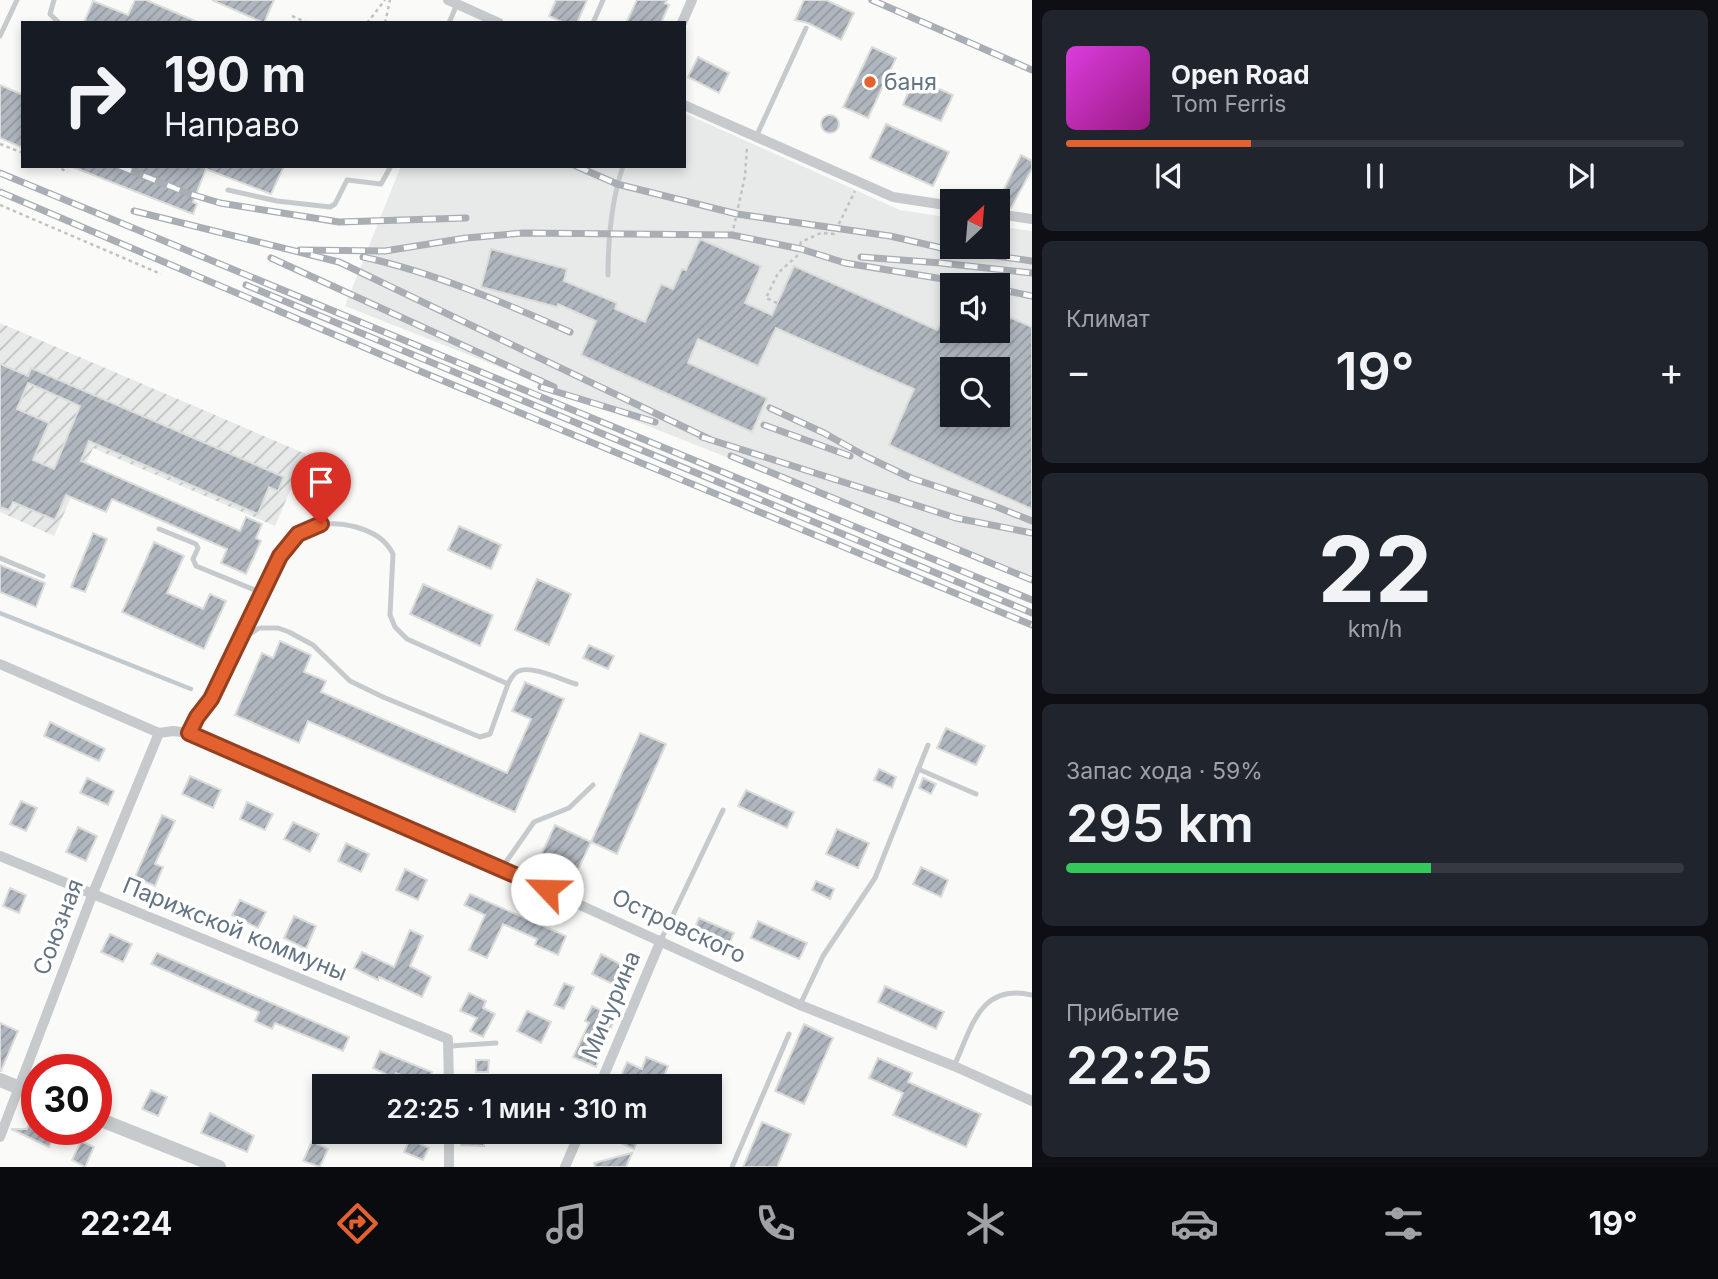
<!DOCTYPE html>
<html lang="ru">
<head>
<meta charset="utf-8">
<style>
	body { margin:0; font-family:Inter,sans-serif; background:#20242c; color:#f1f3f6; height:100vh; display:flex; flex-direction:column; font-size:26px; white-space:nowrap }
	* { box-sizing:border-box; margin:0 }
	p { font-size:23px; color:#9ea1a6 }
	.icon { flex:none; width:38px; height:38px; fill:none; stroke:currentColor; stroke-width:2; stroke-linecap:round; stroke-linejoin:round }
	.map { position:relative; flex:1; overflow:hidden }
	.drawer { display:flex; flex-direction:column; gap:10px; padding:10px; background:#0d0f14; width:686px }
	.drawer>* { flex:none }
	.guide { position:absolute; left:21px; top:21px; width:665px; height:147px; border-radius:0px; box-shadow:0 4px 10px #0003; background:#171b24; color:#f1f3f6; overflow:hidden }
	.needle { width:46px; rotate:26deg }
	.tools { position:absolute; left:940px; top:189px; display:grid; gap:14px }
	.tools a { display:grid; place-items:center; width:70px; height:70px; border-radius:0px; background:#171b24; box-shadow:0 4px 10px #0003; font-size:35px }
	.speed { position:absolute; left:21px; top:1054px; display:flex; gap:14px; font-size:35px; font-weight:700; text-align:center }
	.speed>* { display:grid; place-content:center; width:91px; height:91px; border-radius:50%; background:#171b24; box-shadow:0 4px 10px #0003; line-height:1 }
	.speed .limit { border:10px solid #d22; background:#fff; color:#111 }
	.pin { position:absolute; display:grid; place-items:center; width:60px; height:60px; color:#fff; margin:-72px -30px; border-radius:50% 50% 50% 0; rotate:-45deg; box-shadow:0 0 7px #0007 }
	.pin .icon { rotate:45deg }
	.me { position:absolute; width:77px; margin:-38px; rotate:294deg; stroke-linejoin:round; filter:drop-shadow(0 0 5px #0008) }
	.turn { display:flex; align-items:center; gap:24px; height:147px; padding:0 28px; font-size:32px }
	.turn .icon { width:91px; height:91px; stroke-width:2.5 }
	.turn b { display:block; font-size:49px; line-height:60px }
	.big { font-size:52px; font-weight:600; line-height:1.1 }
	.drawer .tile { flex:1; display:flex; flex-direction:column; justify-content:center; gap:10px; min-width:0; padding:0 24px; border-radius:10px; background:#20242c }
	.drawer .dial { align-items:center; gap:0 }
	.dial b { font-size:91px; line-height:1 }
	.song { display:flex; align-items:center; gap:21px }
	.cover { width:84px; height:84px; border-radius:10px; background:linear-gradient(135deg,hsl(300 70% 55%),hsl(310 70% 35%)) }
	.played { height:7px; border-radius:4px; background:linear-gradient(90deg,#e3612f 30%,#363941 30%) }
	.keys { display:flex; justify-content:space-around; direction:ltr }
	.heat { display:flex; justify-content:space-between; align-items:center; font-size:38px; direction:ltr }
	.charge { height:10px; border-radius:5px; background:linear-gradient(90deg,#34c759 59%,#363941 0) }
	.trip { position:absolute; left:312px; top:1074px; width:410px; height:70px; border-radius:0px; background:#171b24; box-shadow:0 4px 10px #0003; font-weight:600; line-height:70px; text-align:center }
	.tab-bar { display:flex; height:112px; justify-content:space-around; align-items:center; background:#090b0e; color:#9ea1a6 }
	.tab-bar .icon { width:49px; height:49px }
	.tab-bar .active { color:#e3612f }
	.tab-bar b { font-size:32px; color:#f1f3f6 }
	main { display:flex; flex:1; min-height:0 }
	.map>svg:first-child { display:block }
	.built { fill:#e8e9e9; fill-rule:evenodd }
	.industrial { fill:url(#industrial-furrows) }
	.lines { fill:none; stroke-linecap:round; stroke-linejoin:round }
	.stream { stroke:#c1cacf; stroke-width:4.5 }
	.building { fill:url(#building-hatch); stroke:#dcdcda; stroke-width:2; fill-rule:evenodd }
	.path { stroke:#c0c2c5; stroke-width:2.5; stroke-dasharray:3.5 3.5; stroke-linecap:butt }
	.service { stroke:#c6cacd; stroke-width:5 }
	.minor { stroke:#c6cacd; stroke-width:10 }
	.tertiary { stroke:#c6cacd; stroke-width:14 }
	.rail-casing { stroke:#a8aeb4; stroke-width:7 }
	.rail { stroke:#fff; stroke-width:4.5; stroke-dasharray:13; stroke-linecap:butt }
	.route-casing { stroke:#943f1f; stroke-width:18 }
	.route { stroke:#e3612f; stroke-width:12 }
	.poi-dot { fill:#e3612f; stroke:#fff; stroke-width:2.5 }
	.labels { text-anchor:middle; stroke-width:7; stroke-linejoin:round; paint-order:stroke }
	.poi-label { font-size:23px; fill:#657483; stroke:#fff; text-anchor:start }
	.street-label { font-size:23px; fill:#657483; stroke:#fff }
</style>
</head>
<body>
<main>
<div class="map">
<svg width="1032" height="1167" viewBox="0 0 1032 1167">
	<defs>
		<pattern id="industrial-furrows" width="10" height="10" patternUnits="userSpaceOnUse" patternTransform="scale(1.75)"><rect width="10" height="10" fill="#e8e9e9"/><path d="M-1 1l2-2M0 10L10 0M9 11l2-2" fill="none" stroke="#c0c1c2"/></pattern>
		<pattern id="building-hatch" width="6" height="6" patternUnits="userSpaceOnUse" patternTransform="scale(1.75)"><rect width="6" height="6" fill="#afb6bd"/><path d="M-1 1l2-2M0 6l6-6M5 7l2-2" fill="none" stroke="#92999f"/></pattern>
	</defs>
	<rect width="100%" height="100%" fill="#fafaf8"/>
	<path class="built" d="M684,113L900,210L952,218V247H998V226L1032,231V578L345,306L401,166H684ZM952,285H998V331H952ZM952,369H998V415H952Z"/>
	<path class="industrial" d="M0,323L306,454L275,526L93,448L54,536L0,512Z"/>
	<g class="lines">
		<path class="stream" d="M0,613L191,689"/>
	</g>
	<g class="building">
		<path d="M135,0H146L200,23H84L93,1L128,15Z"/>
		<path d="M212,0H274L264,23Z"/>
		<path d="M556,0H587L577,23H564L549,16Z"/>
		<path d="M637,0H667L665,3L669,5L661,23H626Z"/>
		<path d="M804,0H826L854,13L841,40L808,23L795,20Z"/>
		<path d="M872,47L896,58L868,118L843,107Z"/>
		<path d="M698,57L729,73L719,93L688,77Z"/>
		<path d="M914,78L953,95L941,121L903,105Z"/>
		<path d="M0,85L23,95V148L0,138Z"/>
		<circle cx="830" cy="124" r="9"/>
		<path d="M886,124L949,152L933,186L870,158Z"/>
		<path d="M1021,155L1032,161V169L1011,208L998,201Z"/>
		<path d="M70,166H284L271,194L206,169L193,202L197,204L193,214Z"/>
		<path d="M700,239L761,266L745,303L772,315L794,266L937,330L952,297V331H998V312L1032,327V509L889,445L914,389L776,328L758,366L698,339L688,363L767,398L752,432L581,355L596,321L558,304L557,307L481,287L491,249L567,269L564,281L617,303L615,309L645,322L661,284L673,289L682,269L686,270ZM952,369H998V415H952Z"/>
		<path d="M0,364L28,376L31,368L284,477L278,491L269,487L258,514L89,441L81,461L240,531L246,517L262,524L256,538L261,541L246,574L221,563L227,549L112,499L106,512L66,495L55,520L13,502L9,510L0,507ZM28,383L80,406L54,469L33,460L49,423L17,409Z"/>
		<path d="M459,526L501,545L491,569L448,550Z"/>
		<path d="M93,533L107,539L85,592L71,587Z"/>
		<path d="M154,542L184,556L167,593L203,609L210,594L226,601L204,649L122,612Z"/>
		<path d="M0,565L45,583L36,607L0,592Z"/>
		<path d="M537,579L571,594L549,645L515,630Z"/>
		<path d="M423,584L493,615L480,646L410,614Z"/>
		<path d="M280,641L311,655L304,672L326,681L321,692L507,773L531,719L512,711L525,682L564,699L515,812L308,721L299,743L235,715L262,653L273,658Z"/>
		<path d="M589,645L614,656L608,669L583,658Z"/>
		<path d="M50,722L105,749L99,761L44,736Z"/>
		<path d="M946,728L985,746L976,765L937,748Z"/>
		<path d="M640,733L666,744L617,854L591,842Z"/>
		<path d="M879,769L896,777L892,788L874,780Z"/>
		<path d="M190,776L221,790L213,808L182,794Z"/>
		<path d="M87,778L114,791L108,805L80,793Z"/>
		<path d="M923,778L936,784L931,794L919,788Z"/>
		<path d="M746,790L794,812L787,828L738,806Z"/>
		<path d="M21,801L37,808L26,831L10,824Z"/>
		<path d="M247,802L273,814L265,830L240,819Z"/>
		<path d="M162,815L175,821L155,864L163,867L155,886L135,877Z"/>
		<path d="M293,822L319,834L310,852L284,839Z"/>
		<path d="M555,825L591,842L576,874L540,857Z"/>
		<path d="M78,827L97,836L86,861L66,852Z"/>
		<path d="M837,829L869,843L858,868L826,854Z"/>
		<path d="M346,843L369,854L361,872L338,861Z"/>
		<path d="M921,867L948,880L941,897L913,884Z"/>
		<path d="M405,869L427,880L418,900L396,890Z"/>
		<path d="M816,881L834,889L830,899L812,890Z"/>
		<path d="M10,888L26,895L19,913L3,906Z"/>
		<path d="M470,894L566,936L558,955L535,945L537,939L503,924L487,958L469,950L485,915L464,905Z"/>
		<path d="M240,900L266,912L258,928L232,915Z"/>
		<path d="M294,916L316,926L306,949L284,938Z"/>
		<path d="M699,918L734,933L726,951L691,936Z"/>
		<path d="M758,921L807,943L799,959L751,938Z"/>
		<path d="M410,930L423,936L410,966L431,977L422,997L379,977L378,980L354,968L362,952L394,967Z"/>
		<path d="M110,934L132,944L123,962L101,952Z"/>
		<path d="M157,953L349,1037L343,1051L275,1023L272,1029L255,1021L259,1012L151,964Z"/>
		<path d="M601,954L626,967L617,986L592,974Z"/>
		<path d="M564,983L574,987L564,1009L554,1005Z"/>
		<path d="M885,986L944,1012L936,1029L878,1002Z"/>
		<path d="M469,993L486,1001L483,1008L495,1014L483,1037L470,1031L477,1018L460,1011Z"/>
		<path d="M592,1006L615,1017L596,1067L573,1057L589,1023L585,1021Z"/>
		<path d="M527,1011L551,1022L541,1043L517,1031Z"/>
		<path d="M0,1023L18,1031L1,1071H0Z"/>
		<path d="M804,1024L833,1038L804,1104L775,1091Z"/>
		<path d="M380,1051L432,1072L425,1087L396,1073L394,1078L373,1068Z"/>
		<path d="M55,1055L87,1069H48Z"/>
		<path d="M646,1057L668,1066L660,1087H616L627,1062L642,1069Z"/>
		<path d="M878,1058L912,1073L908,1082L981,1114L966,1147L893,1115L903,1093L869,1078Z"/>
		<path d="M476,1060H489L488,1072H476Z"/>
		<path d="M151,1090L167,1097L158,1116L142,1109Z"/>
		<path d="M37,1108V1129H46L56,1133L49,1147L11,1129H27Z"/>
		<path d="M210,1113L254,1136L247,1152L201,1133Z"/>
		<path d="M762,1122L791,1134L777,1167H743Z"/>
		<path d="M461,1132H484V1146L461,1145Z"/>
		<path d="M596,1132H641L634,1149Z"/>
		<path d="M410,1139L429,1148L423,1160L404,1152Z"/>
		<path d="M81,1141L94,1147L85,1167L72,1160Z"/>
		<path d="M312,1141L328,1149L320,1167L303,1161Z"/>
		<path d="M632,1153L626,1167H595L594,1163Z"/>
	</g>
	<g class="lines">
		<g class="path">
			<path d="M292,16L308,23"/>
			<path d="M367,23L385,0"/>
			<path d="M385,23L390,0"/>
			<path d="M0,144L23,153"/>
			<path d="M55,166L68,172"/>
			<path d="M0,205L161,274"/>
			<path d="M732,235L745,176L747,147"/>
			<path d="M777,303L766,298L778,273L798,255L801,242L821,233L834,234L855,191"/>
		</g>
		<g class="service">
			<path d="M54,0L50,14L59,23"/>
			<path d="M449,23L457,4"/>
			<path d="M593,23L603,0"/>
			<path d="M0,36L17,0"/>
			<path d="M756,137L806,28"/>
			<path d="M228,190L277,201L330,207L335,204L347,180L381,184L391,166"/>
			<path d="M608,275C608,237 611,202 623,166"/>
			<path d="M159,529L196,544L198,548L193,559L196,566L262,593"/>
			<path d="M0,558L43,576"/>
			<path d="M508,684C511,679 513,673 519,671C532,665 562,680 576,684"/>
			<path d="M189,733C195,720 205,710 212,697C230,663 246,626 263,591C272,571 281,547 300,534C316,522 337,522 356,527C372,532 385,538 393,554L390,615L395,627L407,639L508,684L490,734L480,737L383,697L350,681L313,645L289,632L278,628H259L239,641"/>
			<path d="M918,769L976,794"/>
			<path d="M501,869L534,822L569,808L593,785"/>
			<path d="M661,940L723,810"/>
			<path d="M800,1005L823,956L875,878L928,745"/>
			<path d="M450,1046L496,1043"/>
			<path d="M954,1066C972,1028 979,983 1032,995"/>
			<path d="M732,1167L789,1034"/>
		</g>
		<g class="minor">
			<path d="M448,0L499,23"/>
			<path d="M682,23L692,0"/>
			<path d="M684,105L893,197L952,206"/>
			<path d="M998,214L1032,219"/>
			<path d="M0,664L159,733L173,731L189,733L501,869L800,1005L954,1066L1032,1101"/>
			<path d="M0,856L448,1039L449,1087"/>
			<path d="M599,1087L661,940"/>
			<path d="M0,1137L93,893L159,733"/>
			<path d="M449,1167V1132"/>
			<path d="M565,1167L580,1132"/>
		</g>
		<g class="tertiary">
			<path d="M0,1080L37,1095"/>
			<path d="M96,1118L219,1167"/>
		</g>
		<g class="rail-casing">
			<g id="rail">
				<path d="M872,0L1032,70"/>
				<path d="M119,166L187,193L220,203L295,215L339,222L466,218"/>
				<path d="M576,166L617,184L737,214L890,236L946,249L1032,261"/>
				<path d="M0,173L1032,600"/>
				<path d="M0,192L422,372L1032,625"/>
				<path d="M134,211L339,262L709,439"/>
				<path d="M300,250L385,251L466,238L523,233L732,235L801,249L845,263L980,285"/>
				<path d="M363,257C432,272 505,303 570,332"/>
				<path d="M861,257L941,263L1032,273"/>
				<path d="M271,258L554,387"/>
				<path d="M246,285L1032,613"/>
				<path d="M998,289L1032,296"/>
				<path d="M541,387L655,422"/>
				<path d="M770,408L824,433L865,456L911,478L992,505L1032,521"/>
				<path d="M764,425L850,456"/>
				<path d="M702,437L956,518L1032,533"/>
				<path d="M731,456L1032,580"/>
			</g>
		</g>
		<use href="#rail" class="rail"/>
	</g>
	<g class="lines">
		<g class="route-casing">
			<path id="route" d="M321,524L298,534L280,556L211,699L197,717L189,733L547,889"/>
		</g>
		<use href="#route" class="route"/>
	</g>
	<circle class="poi-dot" cx="870" cy="82" r="7"/>
	<g class="labels">
		<g class="poi-label">
			<text x="884" y="90">баня</text>
		</g>
		<g class="street-label">
			<text transform="translate(679 926) rotate(25)" y="8">Островского</text>
			<text transform="translate(58 927) rotate(-69)" y="8">Союзная</text>
			<text transform="translate(235 929) rotate(22)" y="8">Парижской коммуны</text>
			<text transform="translate(611 1005) rotate(-67)" y="8">Мичурина</text>
		</g>
	</g>
</svg>
<div class="tools">
<a><svg class="needle" viewBox="-14 -14 28 28"><path d="M0-13l5 13h-10z" fill="#e53935"/><path d="M0 13l5-13h-10z" fill="#9ea1a6"/></svg></a>
<a><svg class="icon" aria-label="sound" viewBox="0 0 24 24"><path d="M4 9h4l5-4v14l-5-4H4zM17 9q2 3 0 6"/></svg></a>
<a><svg class="icon" aria-label="search" viewBox="0 0 24 24"><circle cx="10" cy="10" r="6"/><path d="M15 15l6 6"/></svg></a>
</div>
<div class="speed"><div class="limit">30</div></div>
<div class="pin" style="left:321px;top:524px;background:#d93025"><svg class="icon" aria-label="arrive" viewBox="0 0 24 24"><path d="M6 21V4h12l-3 4 3 4H6"/></svg></div>
<svg class="me" style="left:547px;top:889px" viewBox="-20 -20 40 40"><circle r="19" fill="#fff"/><path d="M0-13L10 11 0 6-10 11z" fill="#e3612f"/></svg>
<div class="trip">22:25 · 1 мин · 310 m</div>
<div class="guide">
<div class="turn"><svg class="icon" aria-label="right" viewBox="0 0 24 24"><path d="M7 20v-9h11M14 6l5 5-5 5"/></svg><div><b>190 m</b>Направо</div></div>
</div>
</div>
<section class="drawer">
<div class="tile">
<div class="song"><i class="cover"></i><div><b>Open Road</b><p>Tom Ferris</p></div></div>
<div class="played"></div>
<div class="keys"><svg class="icon" aria-label="previous" viewBox="0 0 24 24"><path d="M18 5L8 12l10 7zM5 5v14"/></svg><svg class="icon" aria-label="pause" viewBox="0 0 24 24"><path d="M8 5v14M16 5v14"/></svg><svg class="icon" aria-label="next" viewBox="0 0 24 24"><path d="M6 5l10 7-10 7zM19 5v14"/></svg></div>
</div>
<div class="tile"><p>Климат</p>
<div class="heat"><a>−</a><b class="big">19°</b><a>+</a></div>
</div>
<div class="tile dial"><b>22</b><p>km/h</p></div>
<div class="tile"><p>Запас хода · 59%</p><b class="big">295 km</b><div class="charge"></div></div>
<div class="tile"><p>Прибытие</p><b class="big">22:25</b></div>
</section>
</main>
<nav class="tab-bar">
<b>22:24</b>
<svg class="icon active" aria-label="directions" viewBox="0 0 24 24"><path d="M12 3l9 9-9 9-9-9zM9 14v-3h6M13 9l2 2-2 2"/></svg>
<svg class="icon" aria-label="music" viewBox="0 0 24 24"><path d="M9 18V5l10-2v13"/><circle cx="6" cy="18" r="3"/><circle cx="16" cy="16" r="3"/></svg>
<svg class="icon" aria-label="phone" viewBox="0 0 24 24"><path d="M5 4h4l2 5-3 2q2 4 5 5l2-3 5 2v4C11 20 4 13 5 4z"/></svg>
<svg class="icon" aria-label="climate" viewBox="0 0 24 24"><path d="M12 3v18M4 7l16 10M4 17L20 7"/></svg>
<svg class="icon" aria-label="car" viewBox="0 0 24 24"><path d="M5 17H2v-5l4-1 3-4h7l3 4 3 1v5h-3M9 17h6M6 11h13"/><circle cx="7" cy="17" r="2"/><circle cx="17" cy="17" r="2"/></svg>
<svg class="icon" aria-label="filters" viewBox="0 0 24 24"><path d="M4 7h16M4 17h16"/><circle cx="9" cy="7" r="2"/><circle cx="15" cy="17" r="2"/></svg>
<b>19°</b>
</nav>
</body>
</html>
